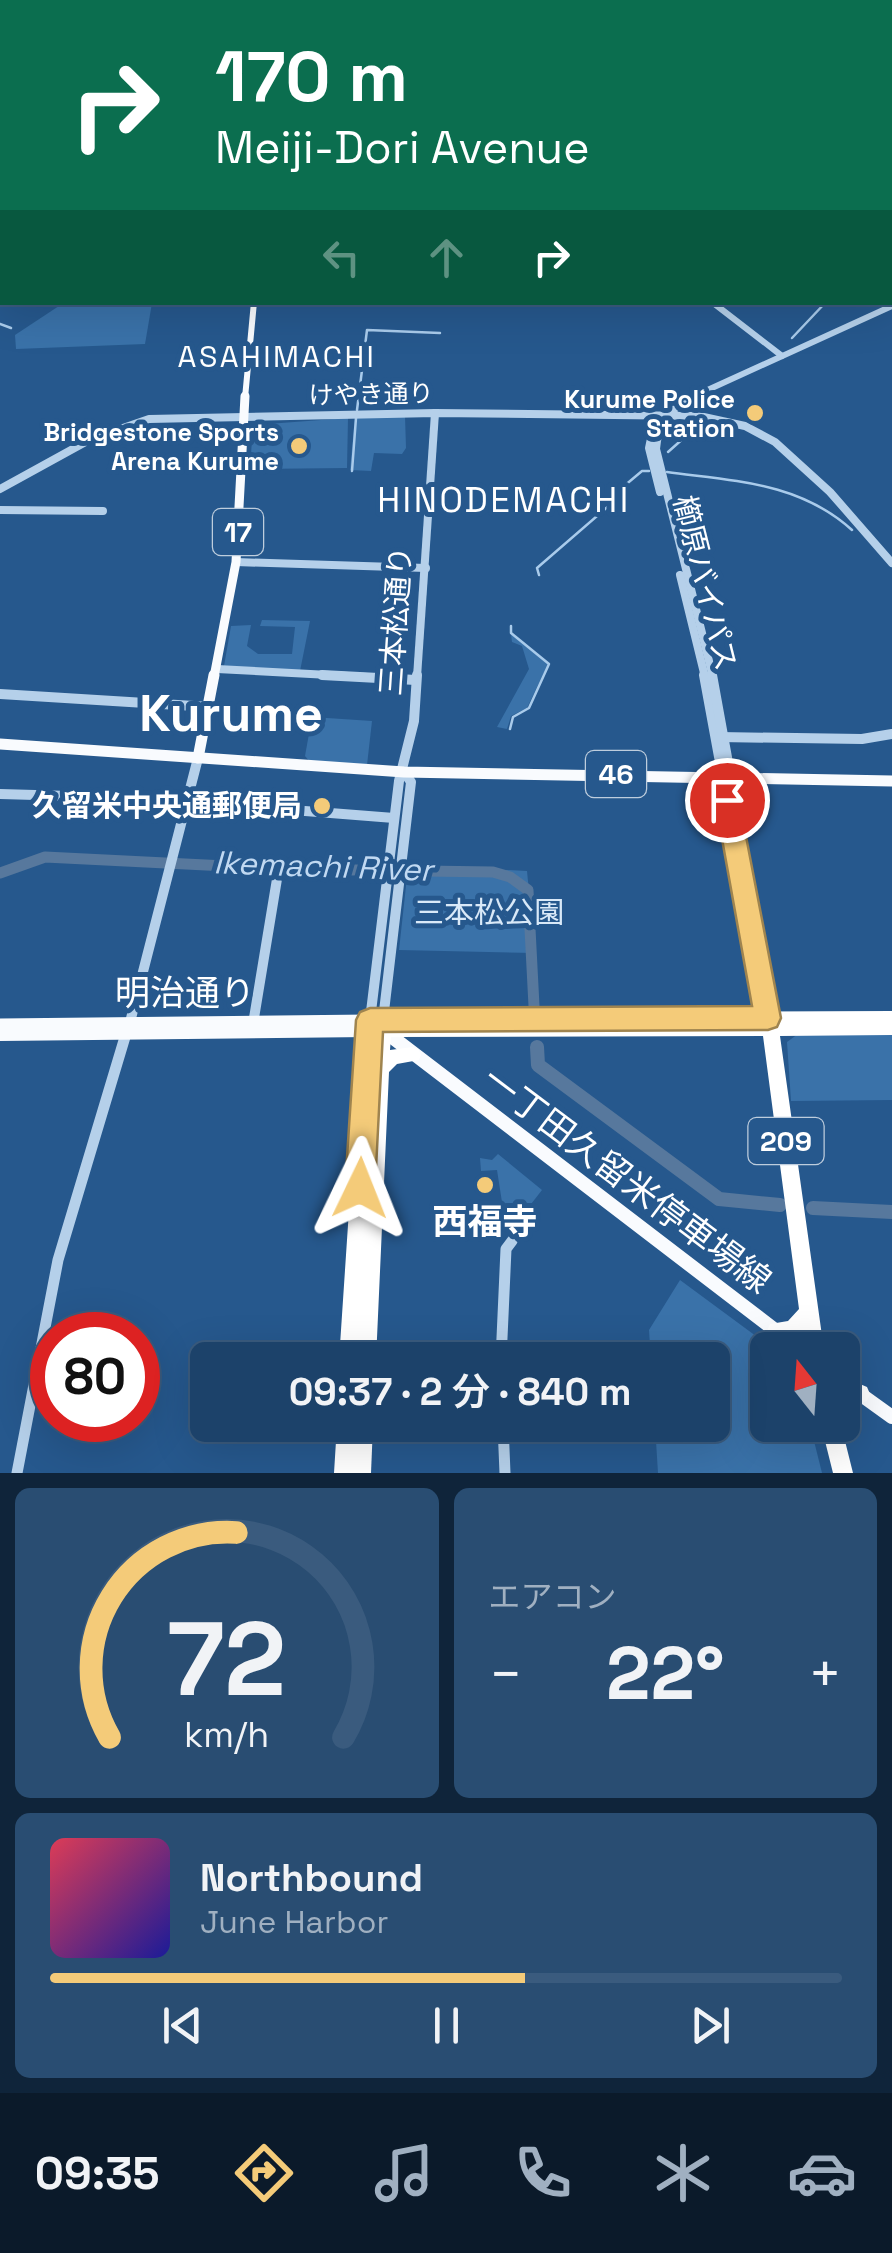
<!DOCTYPE html>
<html lang="ja">
<head>
<meta charset="utf-8">
<style>
	body { margin:0; font-family:"Space Grotesk","Noto Sans JP",sans-serif; background:#294d72; color:#f1f3f6; height:100vh; display:flex; flex-direction:column; font-size:38px; white-space:nowrap }
	* { box-sizing:border-box; margin:0 }
	p { font-size:32px; color:#a0b0c1 }
	.icon { flex:none; width:55px; height:55px; fill:none; stroke:currentColor; stroke-width:2; stroke-linecap:round; stroke-linejoin:round }
	.map { position:relative; height:1473px; overflow:hidden }
	.sheet { display:flex; flex-direction:column; gap:15px; padding:15px; background:#0f243a; flex:1 }
	.sheet>* { flex:none }
	.guide { position:absolute; left:0px; top:0px; width:892px; height:305px; box-shadow:0 10px 40px #0002,0 0 0 2px #3a5b7e; background:#0b6e4f; color:#fff; overflow:hidden }
	.needle { width:65px; rotate:343deg }
	.buttons { position:absolute; left:750px; top:1332px; display:grid; gap:20px }
	.buttons a { display:grid; place-items:center; width:110px; height:110px; border-radius:15px; background:#1c426a; box-shadow:0 10px 40px #0002,0 0 0 2px #3a5b7e; font-size:50px }
	.speed { position:absolute; left:30px; top:1312px; display:flex; gap:20px; font-size:50px; font-weight:700; text-align:center }
	.speed>* { display:grid; place-content:center; width:130px; height:130px; border-radius:50%; background:#1c426a; box-shadow:0 10px 40px #0002,0 0 0 2px #3a5b7e; line-height:1 }
	.speed .limit { border:15px solid #d22; background:#fff; color:#111 }
	.pin { position:absolute; display:grid; place-items:center; width:85px; height:85px; color:#fff; margin:-42px; border:5px solid #fff; border-radius:50%; box-shadow:0 2px 10px #0007 }
	.me { position:absolute; width:110px; margin:-55px; rotate:2deg; stroke-linejoin:round; filter:drop-shadow(0 0 8px #0008) }
	.turn { display:flex; align-items:center; gap:35px; height:210px; padding:0 50px; font-size:45px }
	.turn .icon { width:130px; height:130px; stroke-width:2.5 }
	.turn b { display:block; font-size:70px; line-height:85px }
	.lanes { display:flex; align-items:center; height:95px; padding:0 50px; background:#0003; justify-content:center; gap:50px; direction:ltr }
	.lanes .off { opacity:.35 }
	.big { font-size:75px; font-weight:600; line-height:1.1 }
	.sheet .tile { flex:1; display:flex; flex-direction:column; justify-content:center; gap:15px; min-width:0; padding:0 35px; border-radius:15px; background:#294d72 }
	.sheet .dial { align-items:center; gap:0 }
	.dial svg { height:260px; overflow:visible; fill:none; stroke:#3a5b7e; stroke-width:7; stroke-linecap:round; text-anchor:middle }
	.dial text { fill:#f1f3f6; stroke:none }
	.song { display:flex; align-items:center; gap:30px }
	.cover { width:120px; height:120px; border-radius:15px; background:linear-gradient(135deg,hsl(350 70% 55%),hsl(240 70% 35%)) }
	.played { height:10px; border-radius:5px; background:linear-gradient(90deg,#f4cb79 60%,#3a5b7e 60%) }
	.keys { display:flex; justify-content:space-around; direction:ltr }
	.heat { display:flex; justify-content:space-between; align-items:center; font-size:55px; direction:ltr }
	.sheet .tiles { flex:1; display:grid; gap:15px; grid-template-columns:1fr 1fr }
	.tile:last-child { grid-column:span 2 }
	.trip { position:absolute; left:190px; top:1342px; width:540px; height:100px; border-radius:15px; background:#1c426a; box-shadow:0 10px 40px #0002,0 0 0 2px #3a5b7e; font-weight:600; line-height:100px; text-align:center }
	.menu { display:flex; height:160px; justify-content:space-around; align-items:center; background:#0b1a2a; color:#a0b0c1 }
	.menu .icon { width:70px; height:70px }
	.menu .selected { color:#f4cb79 }
	.menu b { font-size:45px; color:#f1f3f6 }
	.map>svg:first-child { display:block }
	.green { fill:#3a72a9 }
	.lines { fill:none; stroke-linecap:round; stroke-linejoin:round }
	.stream { stroke:#a9cbeb; stroke-width:2.5 }
	.river-far1 { stroke:#57789d; stroke-width:11 }
	.river { stroke:#57789d; stroke-width:14 }
	.minor-far3 { stroke:#b5d0ea; stroke-width:6 }
	.minor-far2 { stroke:#b5d0ea; stroke-width:8 }
	.minor-far1 { stroke:#b5d0ea; stroke-width:10 }
	.minor { stroke:#b5d0ea; stroke-width:11 }
	.major-far3 { stroke:#f9fbfe; stroke-width:6 }
	.major-far2 { stroke:#f9fbfe; stroke-width:9 }
	.major-far1 { stroke:#f9fbfe; stroke-width:11 }
	.major { stroke:#f9fbfe; stroke-width:14 }
	.highway { fill:#fff; fill-rule:evenodd }
	.route { fill:#f4cb79; stroke:#9f844f; stroke-width:2.5 }
	.poi-dot { fill:#f4cb79; stroke:#26588d; stroke-width:4 }
	.labels { text-anchor:middle; stroke-width:10; stroke-linejoin:round; paint-order:stroke }
	.far-street-label { font-size:25px; fill:#fff; stroke:#26588d }
	.far-poi-label { font-size:25px; font-weight:bold; fill:#fff; stroke:#26588d; text-anchor:end }
	.shield { fill:#26588d; stroke:#becddd; stroke-width:2.5 }
	.shield-label { font-size:28px; font-weight:bold; fill:#fff }
	.far-quarter-label { font-size:30px; letter-spacing:2.5px; fill:#fff; stroke:#26588d }
	.street-label { font-size:30px; fill:#fff; stroke:#26588d }
	.poi-label { font-size:30px; font-weight:bold; fill:#fff; stroke:#26588d; text-anchor:end }
	.park-label { font-size:30px; fill:#d9e9f8; stroke:#26588d }
	.water-label { font-size:32px; font-style:italic; fill:#c1d9f2; stroke:#26588d }
	.quarter-label { font-size:35px; letter-spacing:2.5px; fill:#fff; stroke:#26588d }
	.near-street-label { font-size:35px; fill:#fff; stroke:#26588d }
	.near-poi-label { font-size:35px; font-weight:bold; fill:#fff; stroke:#26588d }
	.town-label { font-size:50px; font-weight:bold; fill:#fff; stroke:#26588d }
</style>
</head>
<body>
<div class="map">
<svg width="892" height="1473" viewBox="0 0 892 1473">
	<rect width="100%" height="100%" fill="#26588d"/>
	<g class="green">
		<path d="M65,302L152,303L145,344L16,349L15,335Z"/>
		<path d="M355,416H405L406,448L402,454L374,453L371,471L350,470Z"/>
		<path d="M348,418L347,468L250,469L253,425Z"/>
		<path d="M262,620L310,621L300,671L224,666L231,626L251,625L247,646L258,654H292L295,627L260,626Z"/>
		<path d="M511,634L548,664L527,708L511,716L507,729L497,727L529,669L522,646L512,642Z"/>
		<path d="M312,717L372,721L367,765L310,762L305,756Z"/>
		<path d="M507,870L527,871L535,953L399,950L407,877Z"/>
		<path d="M798,1034L892,1035V1100L791,1101L787,1042Z"/>
		<path d="M498,1154L542,1190L510,1231L506,1228L497,1170L481,1171L480,1158L492,1160Z"/>
		<path d="M680,1280L775,1350H768V1425H810L822,1473H658L655,1425H712V1360H651L649,1330Z"/>
	</g>
	<g class="lines">
		<g class="stream">
			<path d="M0,324L11,328"/>
			<path d="M792,338L826,302"/>
			<path d="M357,410L367,330L440,333"/>
			<path d="M668,452L704,420"/>
			<path d="M352,471L356,418"/>
			<path d="M667,472C734,481 799,482 852,530"/>
			<path d="M539,575L537,568L619,497L617,492L642,471H649"/>
			<path d="M510,729L513,717L529,708L549,664L511,633V626"/>
		</g>
		<path class="river-far1" d="M0,873L45,857L286,869L493,872L510,877L528,890L534,1006"/>
		<g class="river">
			<path d="M537,1047L538,1065L719,1199L780,1205"/>
			<path d="M813,1208L892,1212"/>
		</g>
		<g class="minor-far3">
			<path d="M712,302L782,356"/>
			<path d="M690,398L892,306"/>
		</g>
		<g class="minor-far2">
			<path d="M695,396C671,407 658,422 656,449L713,677"/>
			<path d="M653,429L649,448L660,492"/>
			<path d="M0,489L91,439L149,419L435,413L699,416L745,426L775,442L830,492L892,563"/>
			<path d="M0,510L103,511"/>
			<path d="M236,562L426,568"/>
			<path d="M680,575L705,677"/>
			<path d="M217,669L367,677"/>
			<path d="M417,677L435,413"/>
		</g>
		<g class="minor-far1">
			<path d="M322,675L416,680"/>
			<path d="M704,675L767,1018"/>
			<path d="M712,675L775,1021"/>
			<path d="M0,694L210,707"/>
			<path d="M719,737L862,739L892,734"/>
			<path d="M0,794L140,798L394,818"/>
			<path d="M370,1020L399,781L414,721L417,675"/>
			<path d="M383,1020L411,782L404,772"/>
			<path d="M253,1024L278,873"/>
			<path d="M128,1030L198,758"/>
		</g>
		<g class="minor">
			<path d="M501,1360L506,1249L512,1241"/>
			<path d="M503,1425L505,1473"/>
			<path d="M17,1473L58,1260L128,1027"/>
		</g>
		<path class="major-far3" d="M245,398L254,302"/>
		<path class="major-far2" d="M214,677L236,562L245,396"/>
		<g class="major-far1">
			<path d="M0,744L404,772L892,781"/>
			<path d="M198,758L214,675"/>
			<path d="M0,1024L370,1020L382,1030"/>
		</g>
		<g class="major">
			<path d="M379,1027L801,1350"/>
			<path d="M0,1034L369,1030"/>
			<path d="M842,1381L892,1417"/>
		</g>
		<g class="highway">
			<path d="M731,0H738L739,2H733Z"/>
			<rect x="890" y="81" width="2" height="5"/>
			<path d="M892,1011V1035L780,1036L824,1350H804L802,1334C794,1342 780,1342 770,1338L767,1331L770,1324L788,1321L799,1309L763,1036L391,1037L390,1050L413,1047L419,1050L421,1055L419,1060L397,1064L389,1072L376,1360H339L361,1030L364,1015L370,1013Z"/>
			<path d="M860,1384L867,1387L870,1394L867,1401L842,1410V1390Z"/>
			<path d="M337,1425H373L371,1473H334Z"/>
			<path d="M821,1425H841L853,1473H833Z"/>
		</g>
	</g>
	<path class="route" d="M727,790L736,793L739,800L781,1018L777,1027L768,1030L383,1032L375,1188L371,1198L360,1203L350,1198L345,1188L356,1020L360,1012L370,1008L752,1006L715,800L719,793Z"/>
	<g class="poi-dot">
		<circle cx="755" cy="413" r="10"/>
		<circle cx="299" cy="446" r="10"/>
		<circle cx="322" cy="806" r="10"/>
		<circle cx="485" cy="1185" r="10"/>
	</g>
	<g class="labels">
		<g class="far-street-label">
			<text transform="translate(371 394) rotate(-1)" y="9">けやき通り</text>
		</g>
		<g class="far-poi-label">
			<text x="735" y="408">Kurume Police<tspan x="735" dy="29">Station</tspan></text>
			<text x="279" y="441">Bridgestone Sports<tspan x="279" dy="29">Arena Kurume</tspan></text>
		</g>
		<g class="shield">
			<rect x="213" y="509" width="50" height="46" rx="8"/>
			<rect x="586" y="751" width="60" height="46" rx="8"/>
			<rect x="748.5" y="1118" width="75" height="46" rx="8"/>
		</g>
		<g class="shield-label">
			<text x="238" y="542">17</text>
			<text x="616" y="784">46</text>
			<text x="786" y="1151">209</text>
		</g>
		<g class="far-quarter-label">
			<text x="277" y="367">ASAHIMACHI</text>
		</g>
		<g class="street-label">
			<text transform="translate(705 583) rotate(76)" y="10">櫛原バイパス</text>
			<text transform="translate(396 621) rotate(-86)" y="10">三本松通り</text>
		</g>
		<g class="poi-label">
			<text x="302" y="816">久留米中央通郵便局</text>
		</g>
		<g class="park-label">
			<text x="489" y="923">三本松公園</text>
		</g>
		<g class="water-label">
			<text transform="translate(323 866) rotate(2)" y="11">Ikemachi River</text>
		</g>
		<g class="quarter-label">
			<text x="504" y="512">HINODEMACHI</text>
		</g>
		<g class="near-street-label">
			<text x="185" y="1005">明治通り</text>
			<text transform="translate(627 1180) rotate(37)" y="12">一丁田久留米停車場線</text>
		</g>
		<g class="near-poi-label">
			<text x="485" y="1234">西福寺</text>
		</g>
		<g class="town-label">
			<text x="231" y="731">Kurume</text>
		</g>
	</g>
</svg>
<div class="buttons">
<a><svg class="needle" viewBox="-14 -14 28 28"><path d="M0-13l5 13h-10z" fill="#e53935"/><path d="M0 13l5-13h-10z" fill="#a0b0c1"/></svg></a>
</div>
<div class="speed"><div class="limit">80</div></div>
<div class="pin" style="left:727px;top:800px;background:#d93025"><svg class="icon" aria-label="arrive" viewBox="0 0 24 24"><path d="M6 21V4h12l-3 4 3 4H6"/></svg></div>
<svg class="me" style="left:360px;top:1188px" viewBox="-20 -20 40 40"><path d="M0-17L14 15 0 8-14 15z" fill="#f4cb79" stroke="#fff" stroke-width="4"/></svg>
<div class="trip">09:37 · 2 分 · 840 m</div>
<div class="guide">
<div class="turn"><svg class="icon" aria-label="right" viewBox="0 0 24 24"><path d="M7 20v-9h11M14 6l5 5-5 5"/></svg><div><b>170 m</b>Meiji-Dori Avenue</div></div>
<div class="lanes"><svg class="icon off" aria-label="left" viewBox="0 0 24 24"><path d="M17 20v-9H6M10 6l-5 5 5 5"/></svg><svg class="icon off" aria-label="ahead" viewBox="0 0 24 24"><path d="M12 20V5M6 11l6-6 6 6"/></svg><svg class="icon" aria-label="right" viewBox="0 0 24 24"><path d="M7 20v-9h11M14 6l5 5-5 5"/></svg></div>
</div>
</div>
<section class="sheet">
<div class="tiles">
<div class="tile dial"><svg viewBox="0 0 100 80">
<path d="M14 69A42 42 0 1 1 86 69"/>
<path d="M14 69A42 42 0 0 1 53 6" stroke="#f4cb79"/>
<text x="50" y="56" font-size="32" font-weight="700">72</text>
<text x="50" y="72" font-size="11">km/h</text>
</svg></div>
<div class="tile"><p>エアコン</p>
<div class="heat"><a>−</a><b class="big">22°</b><a>+</a></div>
</div>
<div class="tile">
<div class="song"><i class="cover"></i><div><b>Northbound</b><p>June Harbor</p></div></div>
<div class="played"></div>
<div class="keys"><svg class="icon" aria-label="previous" viewBox="0 0 24 24"><path d="M18 5L8 12l10 7zM5 5v14"/></svg><svg class="icon" aria-label="pause" viewBox="0 0 24 24"><path d="M8 5v14M16 5v14"/></svg><svg class="icon" aria-label="next" viewBox="0 0 24 24"><path d="M6 5l10 7-10 7zM19 5v14"/></svg></div>
</div>
</div>
</section>
<nav class="menu">
<b>09:35</b>
<svg class="icon selected" aria-label="directions" viewBox="0 0 24 24"><path d="M12 3l9 9-9 9-9-9zM9 14v-3h6M13 9l2 2-2 2"/></svg>
<svg class="icon" aria-label="music" viewBox="0 0 24 24"><path d="M9 18V5l10-2v13"/><circle cx="6" cy="18" r="3"/><circle cx="16" cy="16" r="3"/></svg>
<svg class="icon" aria-label="phone" viewBox="0 0 24 24"><path d="M5 4h4l2 5-3 2q2 4 5 5l2-3 5 2v4C11 20 4 13 5 4z"/></svg>
<svg class="icon" aria-label="climate" viewBox="0 0 24 24"><path d="M12 3v18M4 7l16 10M4 17L20 7"/></svg>
<svg class="icon" aria-label="car" viewBox="0 0 24 24"><path d="M5 17H2v-5l4-1 3-4h7l3 4 3 1v5h-3M9 17h6M6 11h13"/><circle cx="7" cy="17" r="2"/><circle cx="17" cy="17" r="2"/></svg>
</nav>
</body>
</html>
